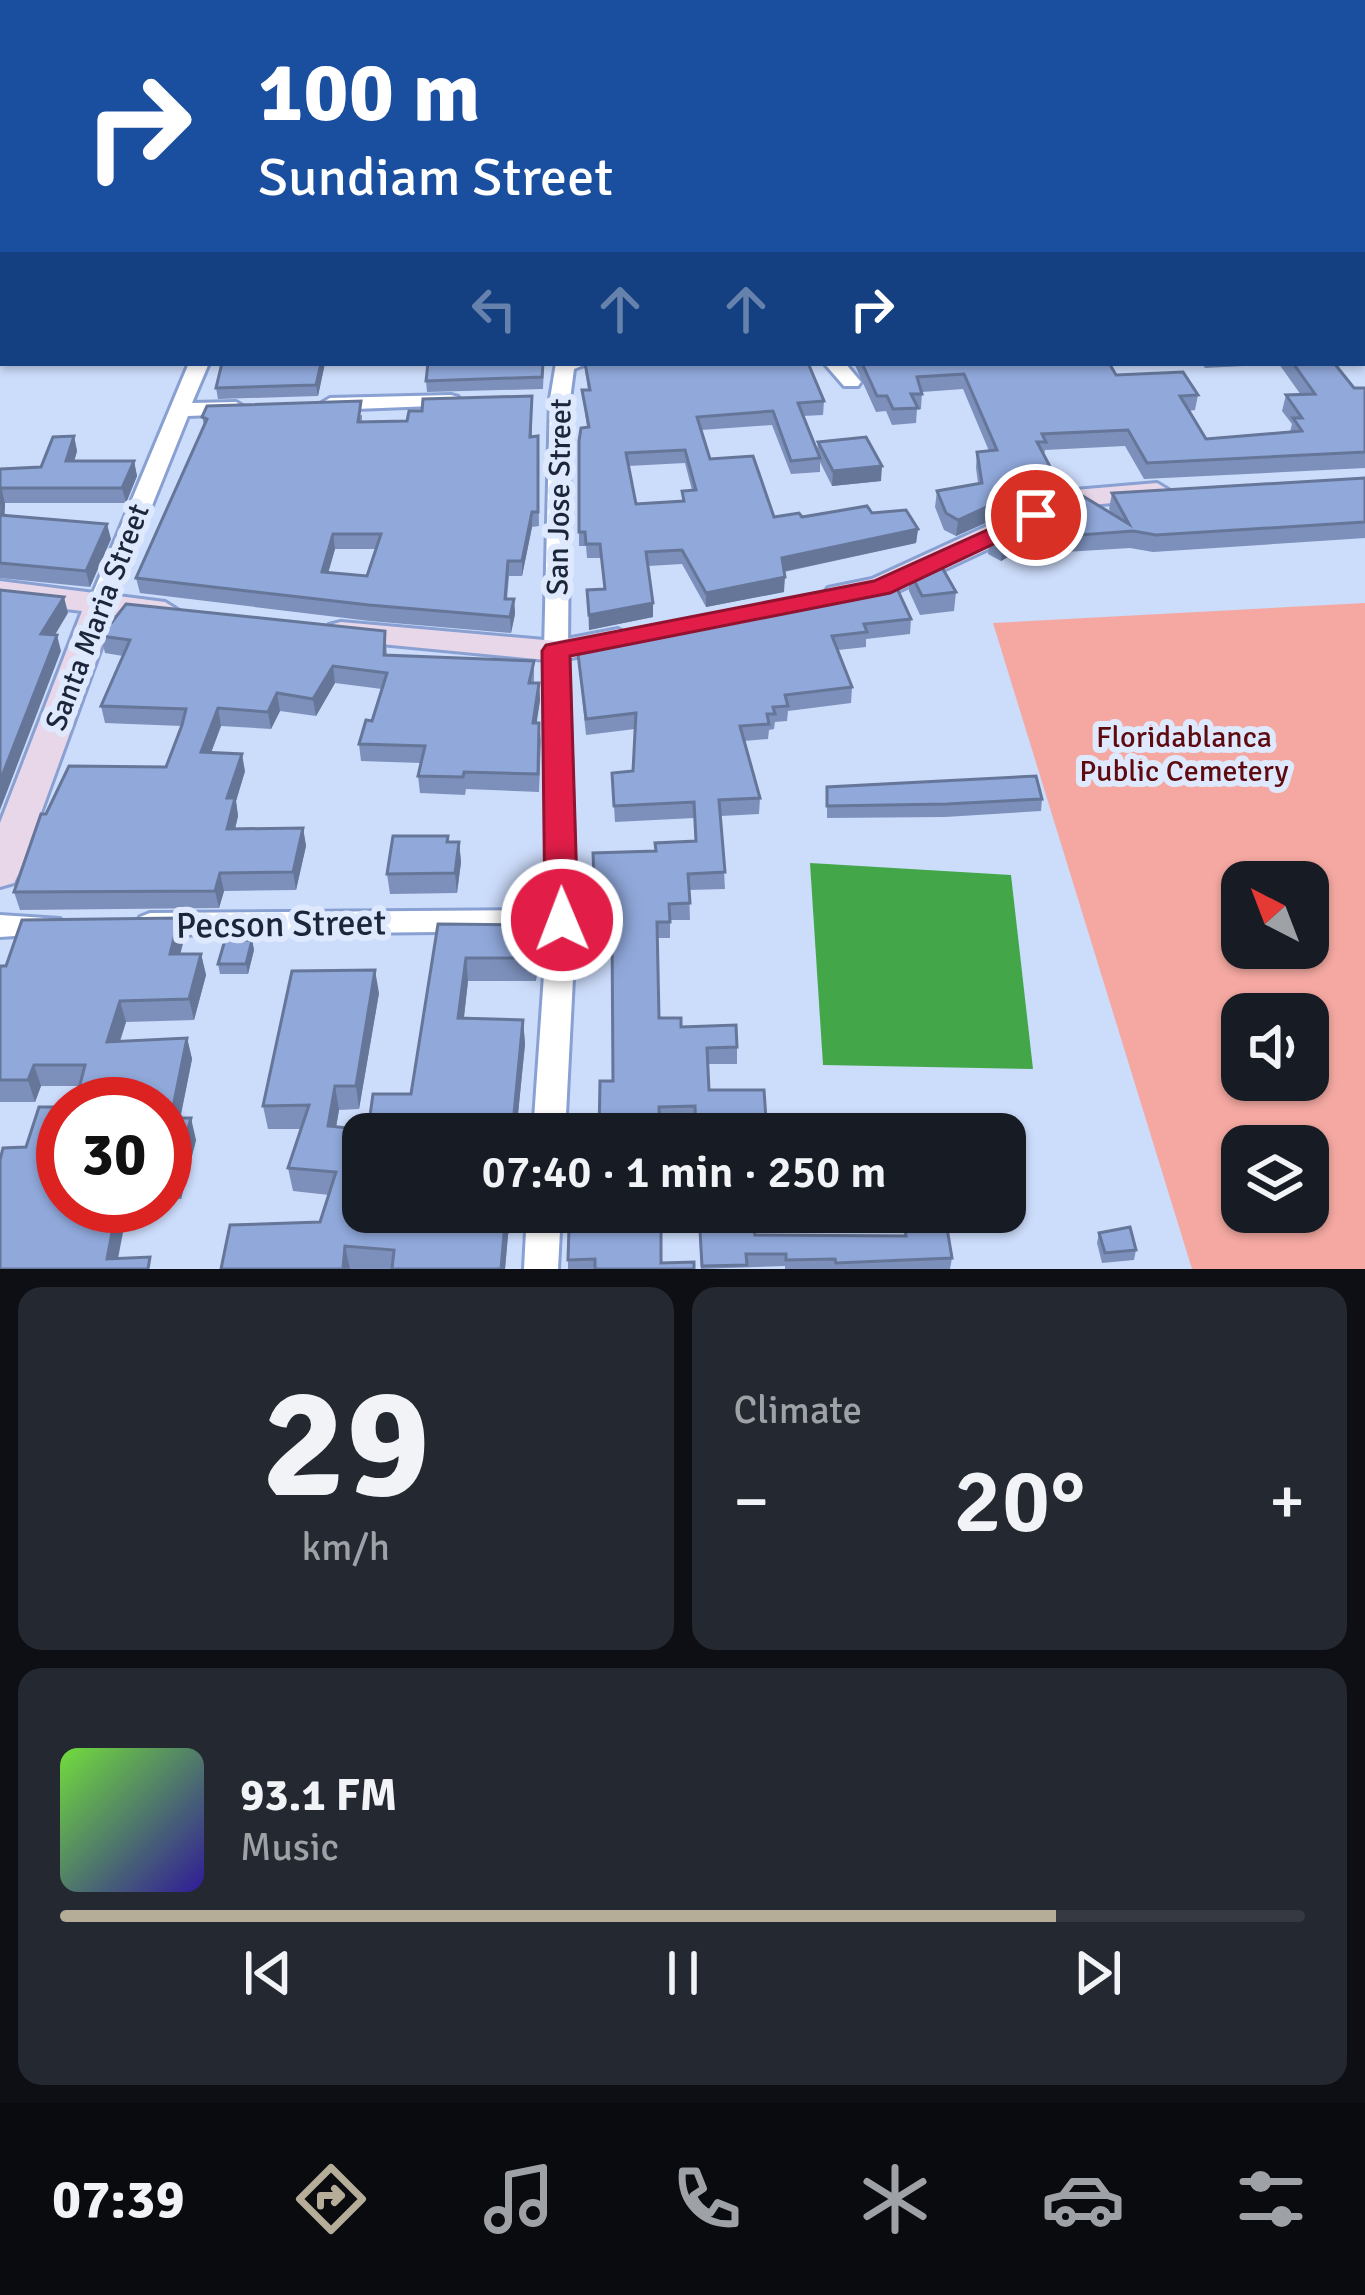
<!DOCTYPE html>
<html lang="en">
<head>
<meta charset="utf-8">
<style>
	body { margin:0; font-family:Signika,sans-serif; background:#242831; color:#f1f3f6; height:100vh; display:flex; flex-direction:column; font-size:45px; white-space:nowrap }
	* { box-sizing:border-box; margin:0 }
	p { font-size:39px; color:#9ea1a6 }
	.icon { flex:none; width:66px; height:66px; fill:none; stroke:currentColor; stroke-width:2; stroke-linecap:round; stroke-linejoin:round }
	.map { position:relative; height:1269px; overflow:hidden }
	.sheet { display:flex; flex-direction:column; gap:18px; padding:18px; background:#0d0f14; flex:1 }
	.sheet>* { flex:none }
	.guide { position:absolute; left:0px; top:0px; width:1365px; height:366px; box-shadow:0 3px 9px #0004; background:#1a4fa0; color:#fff; overflow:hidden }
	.needle { width:78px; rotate:318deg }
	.controls { position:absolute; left:1221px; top:861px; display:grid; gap:24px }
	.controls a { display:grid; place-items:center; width:108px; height:108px; border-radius:24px; background:#171b24; box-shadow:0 3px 9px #0004; font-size:60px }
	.speed { position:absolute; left:36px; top:1077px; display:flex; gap:24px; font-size:60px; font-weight:700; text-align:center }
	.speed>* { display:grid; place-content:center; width:156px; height:156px; border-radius:50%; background:#171b24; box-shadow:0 3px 9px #0004; line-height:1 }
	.speed .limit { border:18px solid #d22; background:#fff; color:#111 }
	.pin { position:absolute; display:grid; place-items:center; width:102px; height:102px; color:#fff; margin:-51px; border:6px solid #fff; border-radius:50%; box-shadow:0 3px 12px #0007 }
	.me { position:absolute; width:132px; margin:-66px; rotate:359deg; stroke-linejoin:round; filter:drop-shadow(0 0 9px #0008) }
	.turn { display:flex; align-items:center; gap:42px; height:252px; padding:0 60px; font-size:54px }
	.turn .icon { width:156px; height:156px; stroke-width:2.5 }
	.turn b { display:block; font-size:84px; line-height:102px }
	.lanes { display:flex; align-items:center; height:114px; padding:0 60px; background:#0003; justify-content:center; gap:60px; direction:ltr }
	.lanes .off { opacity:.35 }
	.big { font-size:90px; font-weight:600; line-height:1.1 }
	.sheet .widget { flex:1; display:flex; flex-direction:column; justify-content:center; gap:18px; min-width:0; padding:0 42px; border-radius:24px; background:#242831 }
	.sheet .dial { align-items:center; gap:0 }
	.dial b { font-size:156px; line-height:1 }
	.song { display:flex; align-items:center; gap:36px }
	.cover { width:144px; height:144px; border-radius:18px; background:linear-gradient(135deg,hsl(100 70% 55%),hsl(250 70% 35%)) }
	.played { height:12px; border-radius:6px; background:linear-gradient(90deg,#b6ad99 80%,#363941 80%) }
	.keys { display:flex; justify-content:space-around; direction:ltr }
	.heat { display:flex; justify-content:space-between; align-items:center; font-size:66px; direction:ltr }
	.sheet .tiles { flex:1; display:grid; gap:18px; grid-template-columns:1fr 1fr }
	.widget:last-child { grid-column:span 2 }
	.trip { position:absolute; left:342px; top:1113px; width:684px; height:120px; border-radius:24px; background:#171b24; box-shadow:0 3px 9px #0004; font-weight:600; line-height:120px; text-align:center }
	.menu { display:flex; height:192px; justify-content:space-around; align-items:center; background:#090b0e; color:#9ea1a6 }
	.menu .icon { width:84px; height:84px }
	.menu .selected { color:#b6ad99 }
	.menu b { font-size:54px; color:#f1f3f6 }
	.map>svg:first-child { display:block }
	.green { fill:#f4a8a1; fill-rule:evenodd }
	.water { fill:#43a74a }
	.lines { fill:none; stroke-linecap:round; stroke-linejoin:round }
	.river { fill:#43a74a; fill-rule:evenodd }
	.street-casing { stroke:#89a0d2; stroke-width:6 }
	.secondary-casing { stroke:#89a0d2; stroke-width:6 }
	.primary-casing { stroke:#7e5a8a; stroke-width:6 }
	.street { fill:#fff; fill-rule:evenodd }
	.secondary { fill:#e8d6e9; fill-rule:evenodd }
	.primary { fill:#d1add3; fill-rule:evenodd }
	.wall { fill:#7c90bb; fill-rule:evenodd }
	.shaded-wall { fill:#657699 }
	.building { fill:#90a8da; stroke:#657699; stroke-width:3; fill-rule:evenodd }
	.route { fill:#e11d48; stroke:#92132f; stroke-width:3 }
	.labels { text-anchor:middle; stroke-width:12; stroke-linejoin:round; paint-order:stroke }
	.street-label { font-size:30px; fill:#1c2539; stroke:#dee9fe }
	.park-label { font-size:30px; fill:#5e0a0f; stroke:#dee9fe }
	.near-street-label { font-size:36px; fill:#1c2539; stroke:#dee9fe }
</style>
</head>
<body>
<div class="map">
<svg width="1365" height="1269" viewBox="0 0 1365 1269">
	<rect width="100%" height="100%" fill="#ccdcfb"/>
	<path class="green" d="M1365,603V1269H1192L993,623ZM1242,882H1308V948H1242ZM1242,1014H1308V1080H1242ZM1242,1146H1308V1212H1242Z"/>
	<path class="water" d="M810,863L1011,875L1033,1069L823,1065Z"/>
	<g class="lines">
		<path class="river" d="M3,225V256L0,257V226Z"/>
		<g class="street-casing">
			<g id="street">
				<path d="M189,363H209L192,403L236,402L246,408L236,414L188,416L112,605L100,612L92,610L88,605Z"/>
				<path d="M556,363H589L574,369L570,399L568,651L576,920L565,1134H533L547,931L150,935L140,931L136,924L140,917L150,913L547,910L544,651L550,399Z"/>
				<path d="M824,363H845L861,382L858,386H844Z"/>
				<path d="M451,395L458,397V405L330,410L320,404L330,398Z"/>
				<path d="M0,915L60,919L64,926L60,933L0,937Z"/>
				<path d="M527,1212H561L558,1269H524Z"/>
			</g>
		</g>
		<g class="secondary-casing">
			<g id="secondary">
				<path d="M1157,483L1172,492L1167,498L1080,506L892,594L839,605L823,595L828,588L872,579L1063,491Z"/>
				<path d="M0,581L165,602L181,612L165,622L113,615L19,873L14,883L0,887V823L82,611L0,601Z"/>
				<path d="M341,622L556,641L618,629L635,639L630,646L556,661L329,639L325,632L329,625Z"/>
			</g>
		</g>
		<g class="primary-casing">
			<path id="primary" d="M1362,287L1365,288V309L1362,308Z"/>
		</g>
		<use href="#street" class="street"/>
		<use href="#secondary" class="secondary"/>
		<use href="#primary" class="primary"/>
	</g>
	<g class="wall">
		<path d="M572,0H634V3H571Z"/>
		<path d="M1362,160H1365V253L1362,251Z"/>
		<path d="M325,363L318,396L218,399L216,388Z"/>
		<path d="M544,363L543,389L427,392L426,381Z"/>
		<path d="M584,363H808L824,401L823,415L803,416L817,451L818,442L881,481L832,486L820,462V472L791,474L772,425L701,430L710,459L774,517L872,513L918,529L916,543L784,572V592L706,607L682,564L648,566L653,617L589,630L587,590L604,589L601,558H587L586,546H579V441L587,427L582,390H588ZM685,463L692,490L682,491V502L636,504L628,466Z"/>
		<path d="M854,363H1109L1116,375L1198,395L1195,410L1189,411L1206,439L1290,432L1292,424L1282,411L1286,395H1301L1279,364L1205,368L1201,363H1334L1354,388H1365V468L1144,479L1125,446L1045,450L1044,455L1055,476L1053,493L956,536L944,530L935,507L937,491L978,483L976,468L977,452L989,451L963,389L922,392L921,409H917L916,423L892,425L886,411L876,412Z"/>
		<path d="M532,396V436L538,451L539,526L532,527L522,576H509L507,599H514L515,614L511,633L370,621L140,593L136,578L204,425L202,417L362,415V422L407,421L422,411ZM335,549H376L367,576L328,573Z"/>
		<path d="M74,436L77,451L74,461H134L137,476L126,503H5L4,516L111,539L90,587L0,578V469L41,467Z"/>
		<path d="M1365,478V538L1153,552L1130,548L1065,552L1054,530L1001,561L988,554L990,537L1081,495L1112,514L1109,509L1112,493Z"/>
		<path d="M910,572L956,592L954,611L920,615L909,591Z"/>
		<path d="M911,619L910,634L866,639V647L838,650L852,687L851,703L788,711L787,721L775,722L774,729L769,730L768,739L744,741L760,798L759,814L721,816L725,889L689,890L690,920H670V938H658L659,1018L737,1047V1064H708L695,1123L659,1124L613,1081L612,944L596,945L593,853L656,851L695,841L694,818L615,822L612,773L633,771L635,729L586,735L577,646Z"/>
		<path d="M385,631L387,655L534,661V683H539L540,700L536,723H539L541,741L539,792L466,789L465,795L420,793L418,776L421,763L361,761L359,744L372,721L382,689L335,683L316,716L280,711L271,729L221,726L211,752L245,771L236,801L238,816L235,829L303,828L306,846L296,890L224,891L219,908L20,910L14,892L46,814L166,767L182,726L105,723L101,706L123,656L105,653L101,636Z"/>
		<path d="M827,787L1042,799L1041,811L945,817L827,818Z"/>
		<path d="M448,836V842H459L461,862L457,893L390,894L387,874Z"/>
		<path d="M179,918L184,939L180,954H201L206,975L194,1020L126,1022L120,1042L187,1038L192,1059L181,1114L196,1140L181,1199H165V1104L80,1086H41L35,1102H0V966Z"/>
		<path d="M438,924L539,948L536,981H468L464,1018L523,1020L525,1044L517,1124H521V1134H363V1212H513L508,1235L505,1269H221L320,1222L329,1195L293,1191L288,1168L301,1129H268L263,1106L379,993L359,1109L339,1110L336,1127L368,1130L411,1094Z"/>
		<path d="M252,940L254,950L248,974H220L218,964Z"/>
		<path d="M698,1212L755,1235L905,1236V1229L952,1258L950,1269H785V1266L701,1269Z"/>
		<path d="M577,1228L661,1263L694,1269H568V1260Z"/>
		<path d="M1099,1233L1136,1250L1134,1260L1102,1263L1097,1243Z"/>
	</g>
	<g class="shaded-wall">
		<path d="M321,363H325L318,396L316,385Z"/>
		<path d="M74,436L77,451L70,476L66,461Z"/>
		<path d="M134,461L137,476L126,503L122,488Z"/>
		<path d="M882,466L881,481L832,486L833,471Z"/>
		<path d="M1055,476L1053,493L956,536L958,520Z"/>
		<path d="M1,488L5,503L4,531L0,517Z"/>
		<path d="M532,512V527L522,576V561Z"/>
		<path d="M1056,514L1054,530L1001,561L1003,544Z"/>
		<path d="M107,524L111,539L90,587L86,571Z"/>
		<path d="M918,529L916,543L781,572L782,558Z"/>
		<path d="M333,534L335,549L324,587L322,572Z"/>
		<path d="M785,577L784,592L706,607V593Z"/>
		<path d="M64,597L68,613L46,650L41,634Z"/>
		<path d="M514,599L515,614L511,633L510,617Z"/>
		<path d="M653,603V617L589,630V615Z"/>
		<path d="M57,635L61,651L0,810V781Z"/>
		<path d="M333,666L335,683L316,716L313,699Z"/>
		<path d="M539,683L540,700L534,741L533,723Z"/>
		<path d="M277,693L280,711L271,729L268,712Z"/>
		<path d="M218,708L221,726L205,769L201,752Z"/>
		<path d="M242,754L245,771L236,801L238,816L231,846L227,829V798Z"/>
		<path d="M303,828L306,846L296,890L293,872Z"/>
		<path d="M459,842L461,862L457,893L455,873Z"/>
		<path d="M220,873L224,891L219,908L215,891Z"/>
		<path d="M179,918L184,939L175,975L170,954Z"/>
		<path d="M538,925L539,948L536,981L534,958Z"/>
		<path d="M252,940L254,950L248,974L246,964Z"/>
		<path d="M201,954L206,975L194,1020L189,999Z"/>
		<path d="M466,958L468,981L461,1041L458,1018Z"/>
		<path d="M375,970L379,993L359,1109L356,1086Z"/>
		<path d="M120,1001L126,1022L112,1063L107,1042Z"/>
		<path d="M523,1020L525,1044L516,1134L513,1124Z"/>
		<path d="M187,1038L192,1059L181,1114L185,1128L182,1139L173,1107Z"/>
		<path d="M34,1065L41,1086L35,1102L28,1080Z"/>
		<path d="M335,1086L339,1110L332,1150L328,1126Z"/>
		<path d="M191,1118L196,1140L181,1199L175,1178Z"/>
		<path d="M117,1206H128L116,1269L107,1259Z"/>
		<path d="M506,1212H513L508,1235L505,1269H501Z"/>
		<path d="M345,1246L350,1269H343Z"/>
	</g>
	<g class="building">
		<path d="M572,0H618L572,2Z"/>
		<path d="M1100,0H1348L1352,3H1102Z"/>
		<path d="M1362,160H1365V197H1362L1365,235H1362Z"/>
		<path d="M222,363H321L316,385L216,388Z"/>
		<path d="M428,363H543L542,377L426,381Z"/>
		<path d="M585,363H808L824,401L798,403L820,458L791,461L773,411L697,417L710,459L753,456L774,517L799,513L802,517L867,506L872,513L906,510L918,529L782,558L785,577L706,593L682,550L646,552L653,603L589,615L587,590L605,589L600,544H586L585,532H579V441L581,428L589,427L582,390H590ZM685,450L696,490L682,491L684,501L636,504L626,453Z"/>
		<path d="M862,363H1109L1116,375L1183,372L1198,395L1180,396L1206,439L1302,431L1293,418H1302L1286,395L1315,394L1293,363H1334L1354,388H1365V452L1147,463L1128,430L1042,434L1046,442H1037L1055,476L958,520L946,513L937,491L982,483L977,452L997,450L964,374L917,377L922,394H911L918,408L893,409L887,396H877Z"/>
		<path d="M532,396L530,437L538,436V512H532L522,561H508L505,599H514L510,617L369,605L136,578L207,419L202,417L207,406L361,401L358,422L407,421L409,411H422L423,399ZM333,534H381L367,576L322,572Z"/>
		<path d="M74,436L66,461H134L122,488H1L0,505V469L41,467L53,437Z"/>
		<path d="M866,437L882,466L833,471L818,442Z"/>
		<path d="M1365,478V522L1156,535L1133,531L1067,536L1056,514L1003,544L990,537L1081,495L1129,524L1112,493Z"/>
		<path d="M0,515L107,524L86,571L0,563Z"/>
		<path d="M940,564L956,592L922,596L910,572Z"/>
		<path d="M895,584L911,619L864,624L867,632L832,636L852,687L785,695L788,706L773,707L775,714H767L769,724L740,726L760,798L719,800L725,872L688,874L690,903L669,904L670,922H657L659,1018H681V1027L736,1025L737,1047L707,1048L709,1090H764L767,1134H696L695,1106L659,1107L660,1134H599L600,1081H613L612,928H596L593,853L656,851L655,843L696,841L694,802L614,806L612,773L633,771L636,713L586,719L577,646Z"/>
		<path d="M0,590L64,597L41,634L57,635L0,781Z"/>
		<path d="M126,604L385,631L384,655L534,661L529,683H539L533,723H539L538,774L464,772L463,777L418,776L425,746L359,744L366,720L372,721L387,673L333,666L313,699L277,693L268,712L218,708L201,752L242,754L227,798H235L227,829L303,828L293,872L220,873L215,891L14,892L41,814H46L69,766L166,767L182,725L186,709L101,706L130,640L101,636Z"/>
		<path d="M1036,776L1042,799L947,804L827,806V787Z"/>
		<path d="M393,836H448L447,842H459L455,873L387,874Z"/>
		<path d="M179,918L170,954H201L189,999L120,1001L107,1042L187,1038L173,1107H179L176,1118H191L175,1178H165V1104H75L85,1065H34L28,1080H0V966H6L22,920Z"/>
		<path d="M438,924L538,925L534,958H466L458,1018L523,1020L513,1124H521L520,1134H363V1212H506L501,1269H392L394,1250L345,1246L343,1269H221L230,1225L320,1222L336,1172L288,1168L309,1105L263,1106L292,971L375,970L356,1086H335L328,1126L368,1130L373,1094H411Z"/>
		<path d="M225,940H252L246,964H218Z"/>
		<path d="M39,1107H63V1206H117L107,1259L150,1257L148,1269H0V1160L3,1148L26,1147Z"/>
		<path d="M577,1212H661V1263L694,1262V1269H595V1259L568,1260L569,1228H577Z"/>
		<path d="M699,1212H751L755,1235L906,1236L905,1229L947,1228L952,1258L836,1263L835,1259L786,1260V1254H746L747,1265L702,1266Z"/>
		<path d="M1130,1227L1136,1250L1105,1253L1099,1233Z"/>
	</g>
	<path class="route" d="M1036,508L1044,510L1048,515L1044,520L890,593L570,656L578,920L574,929H550L545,920L542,651L546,645L874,581Z"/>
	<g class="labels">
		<g class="street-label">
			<text transform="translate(559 497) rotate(-89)" y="10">San Jose Street</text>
			<text transform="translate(97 617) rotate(-69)" y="10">Santa Maria Street</text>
		</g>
		<g class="park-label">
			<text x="1184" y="747">Floridablanca<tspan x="1184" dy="34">Public Cemetery</tspan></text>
		</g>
		<g class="near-street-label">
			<text transform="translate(281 923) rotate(-1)" y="13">Pecson Street</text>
		</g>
	</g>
</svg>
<div class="controls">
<a><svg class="needle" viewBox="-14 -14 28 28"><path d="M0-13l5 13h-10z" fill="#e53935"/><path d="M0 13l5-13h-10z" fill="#9ea1a6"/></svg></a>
<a><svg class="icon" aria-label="sound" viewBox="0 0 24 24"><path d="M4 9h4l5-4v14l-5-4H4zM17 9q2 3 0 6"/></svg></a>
<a><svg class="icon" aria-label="layers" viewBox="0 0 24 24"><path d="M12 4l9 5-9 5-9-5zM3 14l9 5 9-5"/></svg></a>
</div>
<div class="speed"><div class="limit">30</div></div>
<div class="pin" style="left:1036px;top:515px;background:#d93025"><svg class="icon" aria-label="arrive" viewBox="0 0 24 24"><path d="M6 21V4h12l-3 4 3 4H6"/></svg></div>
<svg class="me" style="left:562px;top:920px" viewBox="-20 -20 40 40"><circle r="17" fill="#e11d48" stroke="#fff" stroke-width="3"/><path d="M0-11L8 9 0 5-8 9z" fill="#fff"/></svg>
<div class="trip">07:40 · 1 min · 250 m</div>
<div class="guide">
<div class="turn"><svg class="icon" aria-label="right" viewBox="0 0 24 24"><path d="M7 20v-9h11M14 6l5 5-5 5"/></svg><div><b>100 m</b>Sundiam Street</div></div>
<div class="lanes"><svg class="icon off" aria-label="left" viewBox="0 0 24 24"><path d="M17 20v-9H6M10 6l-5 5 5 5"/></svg><svg class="icon off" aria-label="ahead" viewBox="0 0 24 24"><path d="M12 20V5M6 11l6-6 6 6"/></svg><svg class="icon off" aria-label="ahead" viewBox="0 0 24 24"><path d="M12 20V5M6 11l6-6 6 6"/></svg><svg class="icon" aria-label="right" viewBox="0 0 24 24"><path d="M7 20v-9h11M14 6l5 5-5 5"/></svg></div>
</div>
</div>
<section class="sheet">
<div class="tiles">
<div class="widget dial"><b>29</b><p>km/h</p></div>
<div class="widget"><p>Climate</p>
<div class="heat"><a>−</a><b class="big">20°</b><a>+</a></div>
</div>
<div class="widget">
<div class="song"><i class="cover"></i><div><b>93.1 FM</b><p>Music</p></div></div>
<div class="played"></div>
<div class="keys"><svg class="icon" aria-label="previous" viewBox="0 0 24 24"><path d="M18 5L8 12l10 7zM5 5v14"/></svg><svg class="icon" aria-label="pause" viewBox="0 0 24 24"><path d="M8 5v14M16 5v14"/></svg><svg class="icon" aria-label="next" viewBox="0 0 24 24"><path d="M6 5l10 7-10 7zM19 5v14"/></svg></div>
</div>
</div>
</section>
<nav class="menu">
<b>07:39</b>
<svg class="icon selected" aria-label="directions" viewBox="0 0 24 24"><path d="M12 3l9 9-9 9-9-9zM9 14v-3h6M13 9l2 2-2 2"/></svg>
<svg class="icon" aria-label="music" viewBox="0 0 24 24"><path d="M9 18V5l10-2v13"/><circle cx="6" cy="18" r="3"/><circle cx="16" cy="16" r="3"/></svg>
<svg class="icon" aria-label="phone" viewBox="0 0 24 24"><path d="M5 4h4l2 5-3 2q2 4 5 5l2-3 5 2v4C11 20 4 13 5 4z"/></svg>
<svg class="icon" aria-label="climate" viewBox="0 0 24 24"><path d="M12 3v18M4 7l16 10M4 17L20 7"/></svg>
<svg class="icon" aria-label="car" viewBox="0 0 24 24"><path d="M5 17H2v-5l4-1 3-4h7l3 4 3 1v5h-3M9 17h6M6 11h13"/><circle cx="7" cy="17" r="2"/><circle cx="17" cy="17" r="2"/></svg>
<svg class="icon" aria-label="filters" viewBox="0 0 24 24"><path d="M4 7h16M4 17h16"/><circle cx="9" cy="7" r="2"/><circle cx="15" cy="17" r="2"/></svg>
</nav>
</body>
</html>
